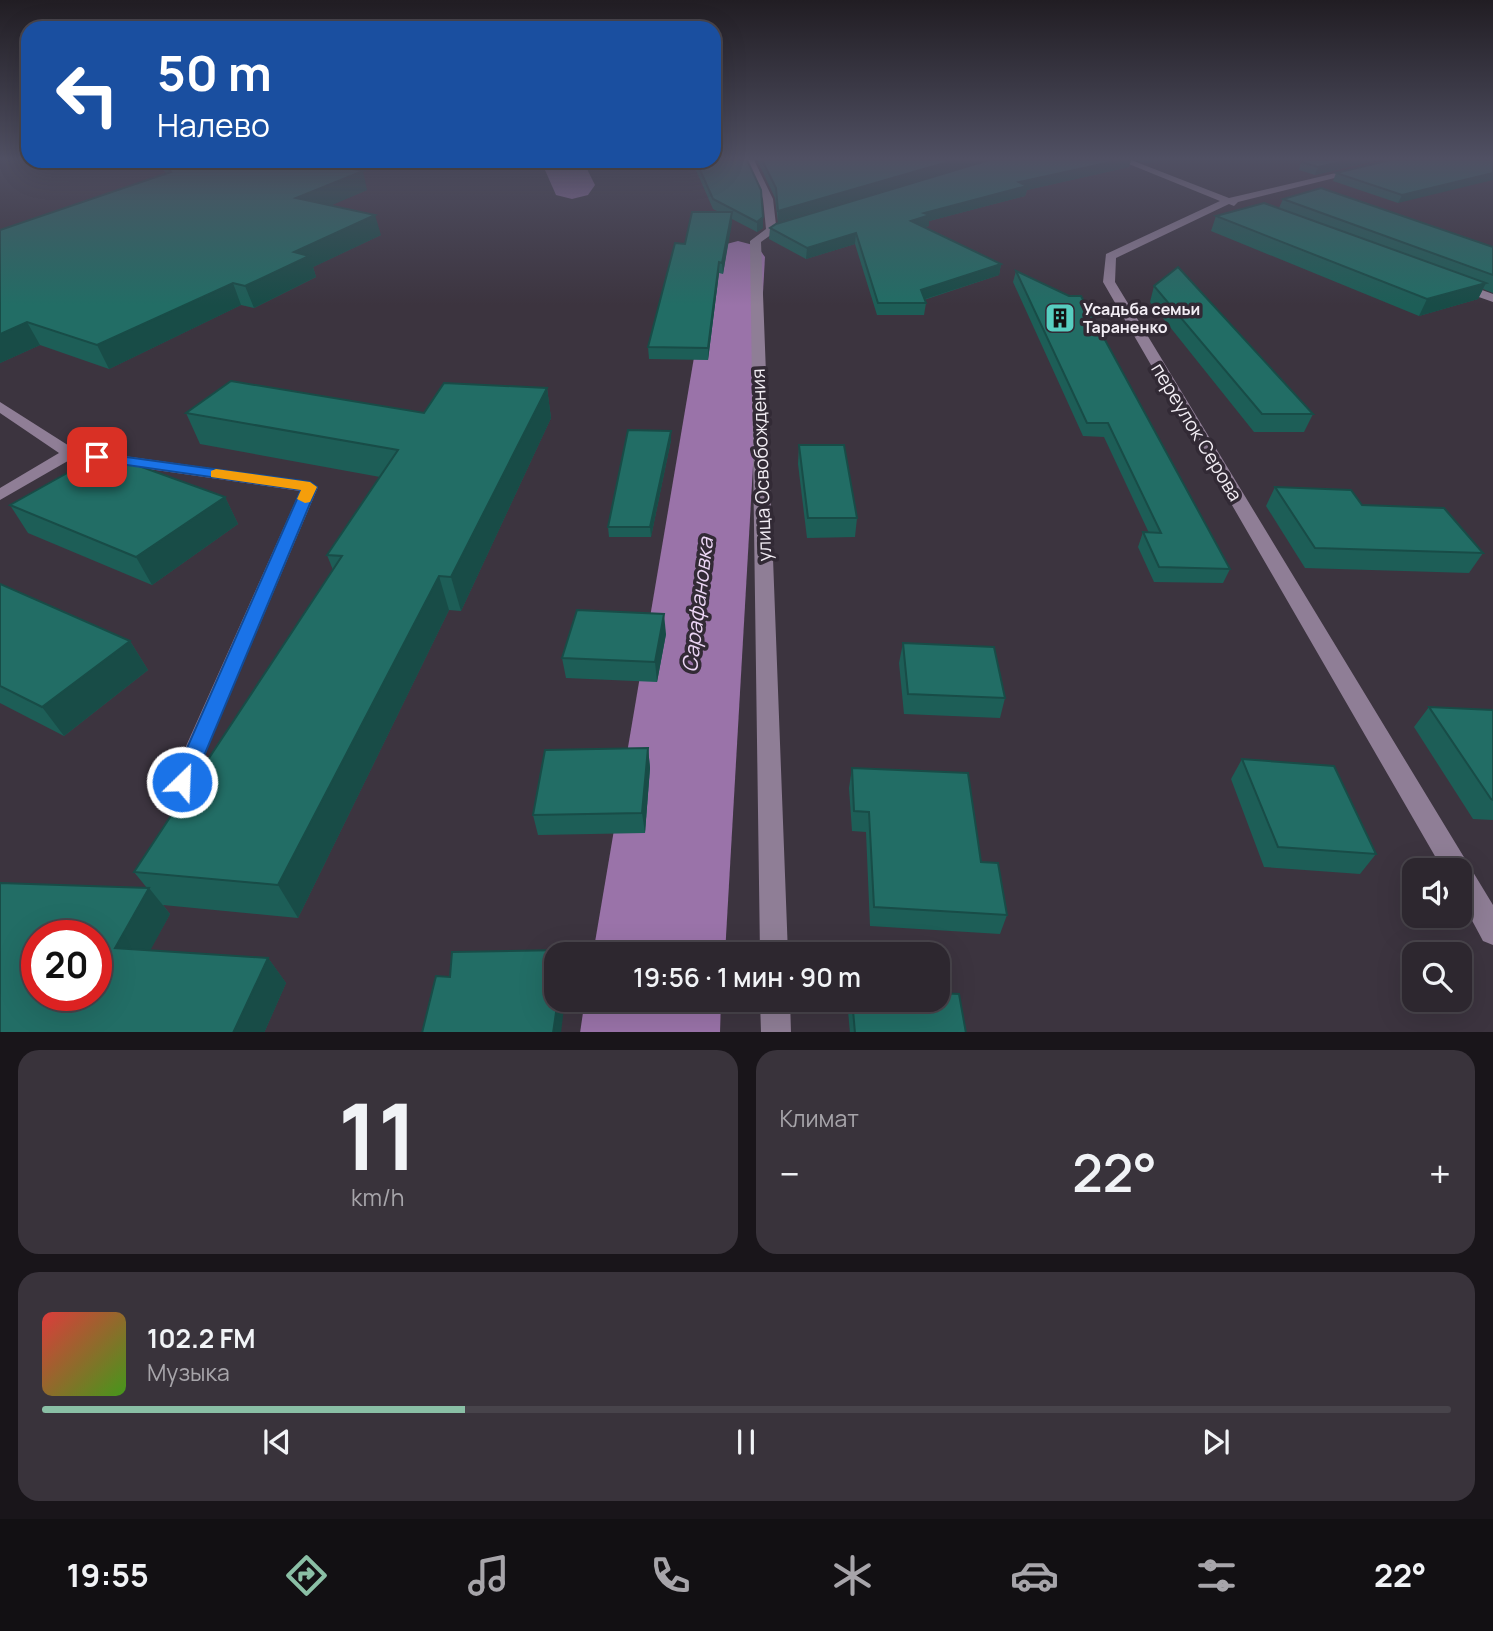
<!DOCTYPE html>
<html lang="ru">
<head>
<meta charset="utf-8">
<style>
	body { margin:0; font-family:Manrope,sans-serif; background:#39333b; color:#f1f3f6; height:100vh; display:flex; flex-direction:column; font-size:26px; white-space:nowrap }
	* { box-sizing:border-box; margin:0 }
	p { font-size:23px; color:#a7a5aa }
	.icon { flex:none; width:38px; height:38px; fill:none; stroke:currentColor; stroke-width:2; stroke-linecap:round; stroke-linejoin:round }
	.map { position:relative; height:1032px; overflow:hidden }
	.sheet { display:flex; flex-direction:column; gap:18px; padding:18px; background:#19151a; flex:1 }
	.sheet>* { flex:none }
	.banner { position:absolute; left:21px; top:21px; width:700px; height:147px; border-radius:21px; box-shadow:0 7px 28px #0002,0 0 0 2px #48444b; background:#1a4fa0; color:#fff; overflow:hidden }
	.tools { position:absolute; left:1402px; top:858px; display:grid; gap:14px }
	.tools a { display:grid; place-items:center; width:70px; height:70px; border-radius:14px; background:#2d272f; box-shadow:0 7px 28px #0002,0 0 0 2px #48444b; font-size:35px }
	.speed { position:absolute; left:21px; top:920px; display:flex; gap:14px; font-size:35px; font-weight:700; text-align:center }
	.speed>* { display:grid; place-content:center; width:91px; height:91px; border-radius:50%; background:#2d272f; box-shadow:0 7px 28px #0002,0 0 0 2px #48444b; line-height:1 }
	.speed .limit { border:10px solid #d22; background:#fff; color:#111 }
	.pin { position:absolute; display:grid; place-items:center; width:60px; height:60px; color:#fff; margin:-30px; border-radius:14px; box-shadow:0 4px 10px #0006 }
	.me { position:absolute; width:77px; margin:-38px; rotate:24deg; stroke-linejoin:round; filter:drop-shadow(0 0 5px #0008) }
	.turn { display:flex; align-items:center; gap:24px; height:147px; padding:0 21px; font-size:32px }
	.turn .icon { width:91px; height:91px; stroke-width:2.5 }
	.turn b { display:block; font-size:49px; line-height:60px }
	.big { font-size:52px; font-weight:600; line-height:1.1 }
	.sheet .card { flex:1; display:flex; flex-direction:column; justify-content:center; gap:10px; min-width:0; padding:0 24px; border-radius:21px; background:#39333b }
	.sheet .dial { align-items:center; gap:0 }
	.dial b { font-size:91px; line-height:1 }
	.song { display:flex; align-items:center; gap:21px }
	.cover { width:84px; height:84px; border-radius:10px; background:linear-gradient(135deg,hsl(0 70% 55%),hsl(100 70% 35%)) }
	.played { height:7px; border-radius:4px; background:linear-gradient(90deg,#8abfa5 30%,#48444b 30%) }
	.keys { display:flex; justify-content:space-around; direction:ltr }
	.heat { display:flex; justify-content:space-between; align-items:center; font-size:38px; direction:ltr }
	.sheet .tiles { flex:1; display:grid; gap:18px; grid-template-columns:1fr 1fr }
	.card:last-child { grid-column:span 2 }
	.trip { position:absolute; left:544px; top:942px; width:406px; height:70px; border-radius:21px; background:#2d272f; box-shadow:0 7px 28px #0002,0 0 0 2px #48444b; font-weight:600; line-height:70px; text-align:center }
	.tabs { display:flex; height:112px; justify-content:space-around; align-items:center; background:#121013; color:#a7a5aa }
	.tabs .icon { width:49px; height:49px }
	.tabs .on { color:#8abfa5 }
	.tabs b { font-size:32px; color:#f1f3f6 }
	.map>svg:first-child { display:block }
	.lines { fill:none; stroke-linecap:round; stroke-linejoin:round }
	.river { fill:#9a73a9; fill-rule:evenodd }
	.minor { fill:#8f7e96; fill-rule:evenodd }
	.wall { fill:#1d5e57 }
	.shaded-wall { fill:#184c47 }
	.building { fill:#226d65; stroke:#184c47; stroke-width:2; fill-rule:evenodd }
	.route { fill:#1a73e8; stroke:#114b97; stroke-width:2 }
	.slow { fill:#f59e0b }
	.labels { text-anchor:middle; stroke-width:7; stroke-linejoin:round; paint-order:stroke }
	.far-poi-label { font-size:16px; font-weight:bold; fill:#f2edf4; stroke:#322a35; text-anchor:start }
	.street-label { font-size:19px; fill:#f2edf4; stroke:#322a35 }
	.water-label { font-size:21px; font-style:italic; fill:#ecd6f5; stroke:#322a35 }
</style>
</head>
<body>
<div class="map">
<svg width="1493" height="1033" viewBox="0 0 1493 1033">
	<rect width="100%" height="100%" fill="#3c343f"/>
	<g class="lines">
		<g class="river">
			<path d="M541,161H583L595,185L588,195L572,199L556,195Z"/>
			<path d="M738,241L757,246L765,257L725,954H593L711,257L719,246Z"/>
			<path d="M585,999H721L720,1033H580Z"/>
		</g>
		<g class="minor">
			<path d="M745,160H754L773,199L776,225L792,221L797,224L775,232L761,242L788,954H760L750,241L766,229L763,199Z"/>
			<path d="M1119,160H1131L1229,198L1391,160H1407L1238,202L1234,206L1229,204L1116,258L1115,282L1493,905V945L1483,941L1460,898V870H1443L1103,282L1106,254L1220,201Z"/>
			<path d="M1460,282L1493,294V302L1456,289V283Z"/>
			<path d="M0,402L74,449L310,482L318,487L190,789L182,792L174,789L170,782L300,491L73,458L0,500V488L59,453L0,413Z"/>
			<path d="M760,999H790L791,1033H761Z"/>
		</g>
	</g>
	<g class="wall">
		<path d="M757,160H987L778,222L775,198Z"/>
		<path d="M1132,160H1159L1147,163Z"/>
		<path d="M1301,160H1379L1315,175L1299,170Z"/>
		<path d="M1493,160L1398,203L1333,181L1336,173Z"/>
		<path d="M156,161H310L367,190L331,205L381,235L313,267L316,277L254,308L241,305L109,369L40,345L0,363V230L166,173Z"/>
		<path d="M692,161H714L763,228L757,232L732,219L723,274L719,273L708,360L649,359L648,347L685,244L719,212L713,209Z"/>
		<path d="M1129,167L1027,190L1025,196L929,221V226L924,227L1001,264L999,275L924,300L926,303L924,315H877L855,244L806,259L769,239L770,228Z"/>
		<path d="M1283,199L1493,247V293L1483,289L1478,299L1419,316L1211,231L1216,216L1279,208Z"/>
		<path d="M1016,271L1230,569L1223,583L1154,582L1138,547L1143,532L1149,533L1104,437L1083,436L1013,282Z"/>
		<path d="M1154,286L1313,414L1304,432H1254L1150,302Z"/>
		<path d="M547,388L551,418L461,611L449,610L298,918L163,905L170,914L150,950L268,958L286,983L264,1033H0L147,888L134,872L333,570L327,555L380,477L200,444L186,413H424Z"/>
		<path d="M671,440L651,537H609L608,527Z"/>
		<path d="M799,445L857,518L855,537L807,538L798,464Z"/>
		<path d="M1275,487L1362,505L1483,553L1469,573L1305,568L1266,506Z"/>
		<path d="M225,497L238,524L152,585L28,533L10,505Z"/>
		<path d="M0,584L130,641L148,670L64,736L0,703Z"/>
		<path d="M666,634L657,682L566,678L562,658Z"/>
		<path d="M903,643L1005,698L1000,718L904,714L899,663Z"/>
		<path d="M1429,707L1493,710V820L1473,819L1414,727Z"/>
		<path d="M648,748L650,768L645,833L538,835L533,815Z"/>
		<path d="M1242,759L1376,854L1360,874L1264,867L1231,779Z"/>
		<path d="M852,768L981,862L1007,915L1000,934L870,926L866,832L852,831L849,788Z"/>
		<path d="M850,999H938L966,1033H850L848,1011Z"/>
	</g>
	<g class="shaded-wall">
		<path d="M955,160H987L778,222V211Z"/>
		<path d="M1120,160H1131L1129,167L1027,190L1025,196L929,221V226L909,231L911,221L924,213L1019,182Z"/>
		<path d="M1148,160H1159L1147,163Z"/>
		<path d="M1350,160H1379L1315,175L1318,167Z"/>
		<path d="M363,171L367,190L302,218L296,198Z"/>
		<path d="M1493,173V180L1398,203L1402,195Z"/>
		<path d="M732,212V223L723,274L722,263Z"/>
		<path d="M375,215L381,235L313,267L316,277L254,308L245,286L294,252Z"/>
		<path d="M763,217V228L757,232V222Z"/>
		<path d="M856,233L855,244L806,259L807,248Z"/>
		<path d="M719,262V273L708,360V348Z"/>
		<path d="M1001,264L999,275L919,301L921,290Z"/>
		<path d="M233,283L241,305L109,369L97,345Z"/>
		<path d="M1486,283L1478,299L1419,316L1427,299Z"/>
		<path d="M27,322L40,345L0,363V334Z"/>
		<path d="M547,388L551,418L461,611L451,577Z"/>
		<path d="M671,431V440L651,537L650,527Z"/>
		<path d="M225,497L238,524L152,585L136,557Z"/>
		<path d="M439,576L449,610L298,918L278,885Z"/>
		<path d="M664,614L666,634L657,682L655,662Z"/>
		<path d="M130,641L148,670L64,736L42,707Z"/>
		<path d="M648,748L650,768L645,833L642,813Z"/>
		<path d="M149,888L170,914L138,973L115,948Z"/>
		<path d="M268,958L286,983L264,1033H233Z"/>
		<path d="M558,999H565L561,1033H553Z"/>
	</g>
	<g class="building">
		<path d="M714,160H747L761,190L763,217L757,222L713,199L696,161H714Z"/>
		<path d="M762,160H955L778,211L776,188Z"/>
		<path d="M989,160H1120L1019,182L1027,186L924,213L930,215L911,221L1001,264L921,290L926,303H878L856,233L807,248L770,228L776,224Z"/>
		<path d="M1303,160H1350L1318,167L1302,162Z"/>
		<path d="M1390,160H1493V173L1402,195L1336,173Z"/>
		<path d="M163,161H310L363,171L296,198L375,215L294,252L309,256L245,286L233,283L97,345L27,322L0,334V230L171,172Z"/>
		<path d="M1321,188L1493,247V275L1283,199Z"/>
		<path d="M1264,203L1486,283L1427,299L1216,216Z"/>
		<path d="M692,212H732L722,263L719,262L708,348L648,347L675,243L685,244Z"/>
		<path d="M1178,267L1313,414H1262L1154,286Z"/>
		<path d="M1016,271L1069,296H1081L1230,569L1159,567L1143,532L1161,533L1108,423H1087Z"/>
		<path d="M231,381L424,413L444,383L547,388L451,577L439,576L278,885L134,872L342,556L327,555L398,450L186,413Z"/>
		<path d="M628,430L671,431L650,527H608Z"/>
		<path d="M799,445H844L857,518H808Z"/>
		<path d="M103,453L225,497L136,557L10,505Z"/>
		<path d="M1275,487L1351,490L1362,505L1444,508L1483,553L1315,548Z"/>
		<path d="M0,584L130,641L42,707L0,686Z"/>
		<path d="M577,610L664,614L655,662L562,658Z"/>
		<path d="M903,643L994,647L1005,698L908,694Z"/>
		<path d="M1429,707L1493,710V800L1491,799Z"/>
		<path d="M648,748L642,813L533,815L545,750Z"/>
		<path d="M1242,759L1334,766L1376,854L1278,847Z"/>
		<path d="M852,768L968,773L981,862L998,863L1007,915L874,907L869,812L854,811Z"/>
		<path d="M0,883L149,888L115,948L268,958L233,1033H0ZM37,936H96V996H37Z"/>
		<path d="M564,950V954H556V999H558L553,1033H422L436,976L450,977L452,952Z"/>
		<path d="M938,993L959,994L966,1033H855L852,999H938Z"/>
	</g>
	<linearGradient id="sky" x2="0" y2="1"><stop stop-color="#211d23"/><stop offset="0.52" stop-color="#505063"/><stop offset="1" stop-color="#505063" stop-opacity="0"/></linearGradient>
	<rect width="1493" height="305" fill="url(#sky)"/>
	<path class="route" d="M97,453L310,482L317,487L193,782L190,788L182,791L175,788L172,782L301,490L92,460V454Z"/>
	<path class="slow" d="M216,469L310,482L317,487L310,502L305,503L297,499L301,490L211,477V471Z"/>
	<defs>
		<g id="building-square" transform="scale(1.575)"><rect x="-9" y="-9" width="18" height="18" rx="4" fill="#57cec1" stroke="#322a35"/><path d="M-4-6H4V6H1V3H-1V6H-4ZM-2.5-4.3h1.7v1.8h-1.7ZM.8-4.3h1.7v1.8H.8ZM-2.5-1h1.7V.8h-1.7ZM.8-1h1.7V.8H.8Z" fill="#111"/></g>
	</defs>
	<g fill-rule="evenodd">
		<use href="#building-square" x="1060" y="318"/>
	</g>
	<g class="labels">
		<g class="far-poi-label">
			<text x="1083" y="315">Усадьба семьи<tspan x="1083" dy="18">Тараненко</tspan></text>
		</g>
		<g class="street-label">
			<text transform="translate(1197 432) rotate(59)" y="7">переулок Серова</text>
			<text transform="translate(761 465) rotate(-92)" y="7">улица Освобождения</text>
		</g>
		<g class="water-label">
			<text transform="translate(698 605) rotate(-83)" y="7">Сарафановка</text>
		</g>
	</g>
</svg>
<div class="tools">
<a><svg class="icon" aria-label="sound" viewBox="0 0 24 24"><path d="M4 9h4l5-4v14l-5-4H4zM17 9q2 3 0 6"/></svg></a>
<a><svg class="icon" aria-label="search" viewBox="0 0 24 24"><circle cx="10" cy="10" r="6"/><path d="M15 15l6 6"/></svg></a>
</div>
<div class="speed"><div class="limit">20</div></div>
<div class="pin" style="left:97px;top:457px;background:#d93025"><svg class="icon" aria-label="arrive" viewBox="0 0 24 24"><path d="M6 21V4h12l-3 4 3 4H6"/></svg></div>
<svg class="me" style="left:182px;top:782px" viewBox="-20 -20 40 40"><circle r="17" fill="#1a73e8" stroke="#fff" stroke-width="3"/><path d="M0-11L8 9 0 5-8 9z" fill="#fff"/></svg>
<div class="trip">19:56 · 1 мин · 90 m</div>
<div class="banner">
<div class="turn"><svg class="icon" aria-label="left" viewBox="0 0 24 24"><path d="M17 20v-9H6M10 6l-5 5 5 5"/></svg><div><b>50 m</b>Налево</div></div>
</div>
</div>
<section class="sheet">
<div class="tiles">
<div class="card dial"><b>11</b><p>km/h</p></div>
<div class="card"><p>Климат</p>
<div class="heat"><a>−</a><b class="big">22°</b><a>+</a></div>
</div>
<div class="card">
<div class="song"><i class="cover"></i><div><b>102.2 FM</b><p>Музыка</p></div></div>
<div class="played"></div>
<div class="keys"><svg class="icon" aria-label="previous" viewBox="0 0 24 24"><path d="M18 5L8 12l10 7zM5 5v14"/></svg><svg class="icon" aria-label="pause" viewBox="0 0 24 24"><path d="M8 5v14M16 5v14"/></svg><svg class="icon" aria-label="next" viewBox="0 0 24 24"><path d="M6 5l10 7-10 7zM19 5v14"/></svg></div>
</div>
</div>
</section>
<nav class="tabs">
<b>19:55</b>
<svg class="icon on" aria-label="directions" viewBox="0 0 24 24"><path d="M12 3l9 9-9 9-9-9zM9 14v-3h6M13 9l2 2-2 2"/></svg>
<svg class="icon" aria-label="music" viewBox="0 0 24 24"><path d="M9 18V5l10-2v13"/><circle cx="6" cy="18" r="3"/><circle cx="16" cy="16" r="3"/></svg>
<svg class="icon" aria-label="phone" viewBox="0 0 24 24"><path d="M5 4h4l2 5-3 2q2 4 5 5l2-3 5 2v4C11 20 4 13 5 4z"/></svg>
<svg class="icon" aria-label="climate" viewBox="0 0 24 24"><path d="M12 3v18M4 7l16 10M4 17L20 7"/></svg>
<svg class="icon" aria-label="car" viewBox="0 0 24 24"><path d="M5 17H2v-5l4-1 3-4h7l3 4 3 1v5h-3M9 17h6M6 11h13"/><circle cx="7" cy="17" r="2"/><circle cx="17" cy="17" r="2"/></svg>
<svg class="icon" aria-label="filters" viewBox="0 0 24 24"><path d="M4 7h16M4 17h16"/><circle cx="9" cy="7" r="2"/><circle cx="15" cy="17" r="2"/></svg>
<b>22°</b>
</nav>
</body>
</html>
